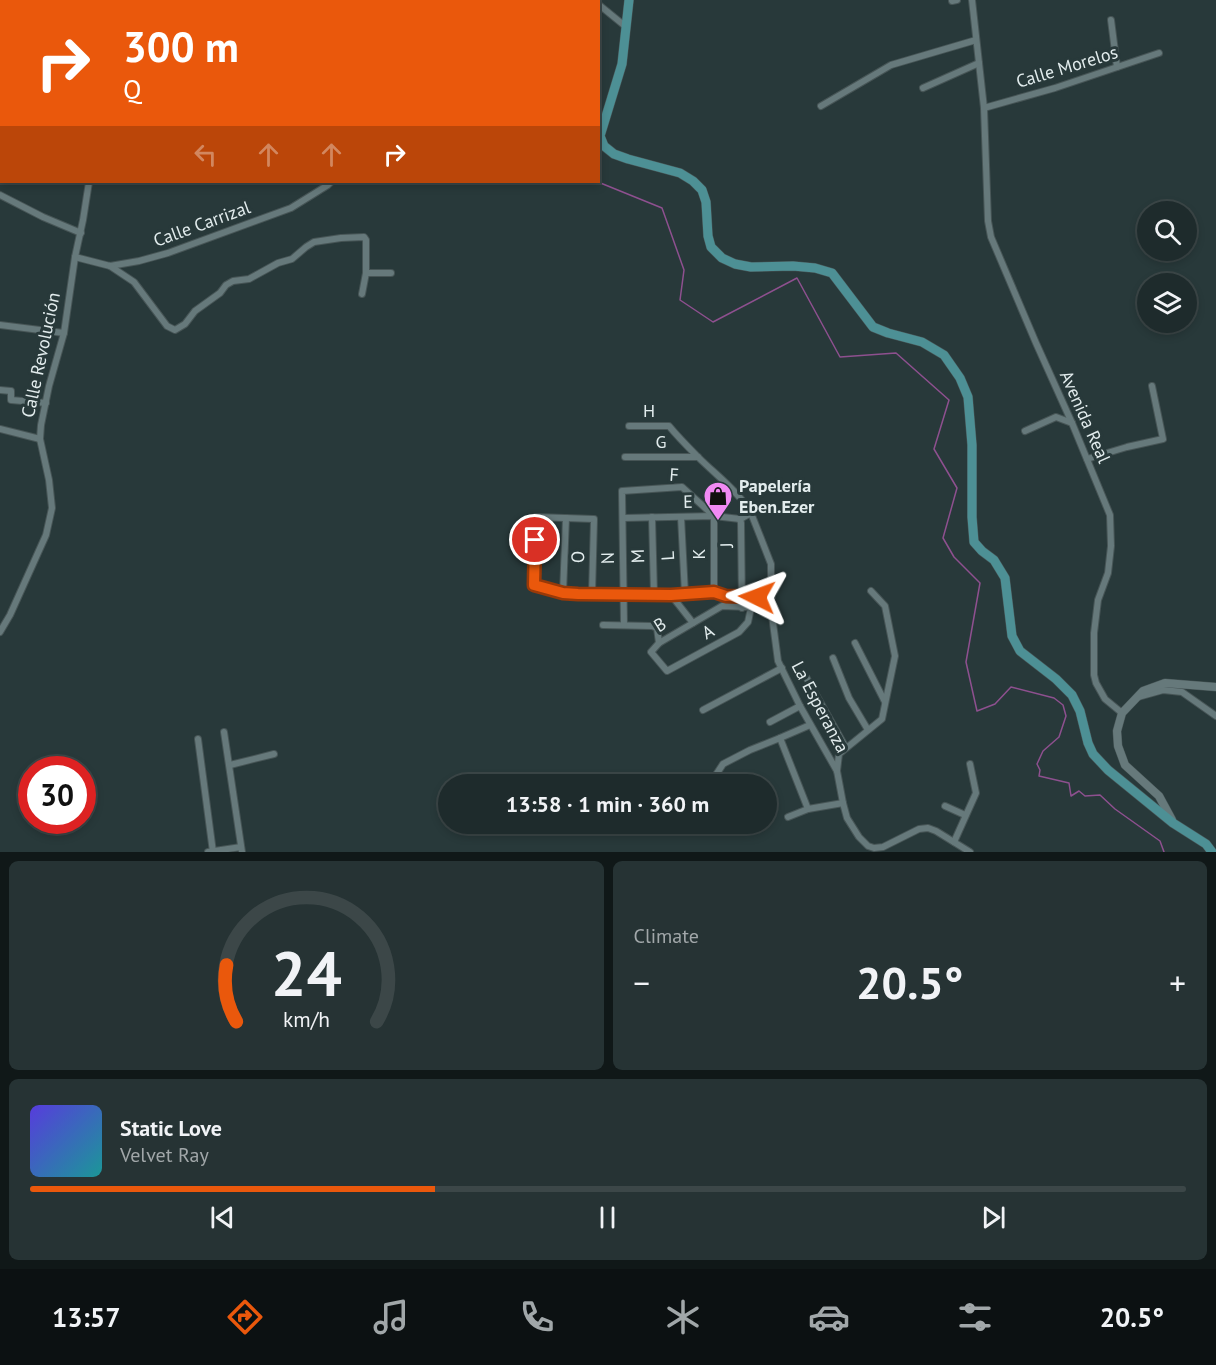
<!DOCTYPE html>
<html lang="en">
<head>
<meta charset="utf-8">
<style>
	body { margin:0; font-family:"PT Sans",sans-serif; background:#263334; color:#f1f3f6; height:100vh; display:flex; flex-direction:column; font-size:22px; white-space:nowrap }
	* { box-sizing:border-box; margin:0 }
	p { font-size:20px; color:#a1a7a9 }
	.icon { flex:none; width:33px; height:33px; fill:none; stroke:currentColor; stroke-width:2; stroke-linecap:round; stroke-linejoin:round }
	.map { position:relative; height:852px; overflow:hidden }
	.details { display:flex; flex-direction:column; gap:9px; padding:9px; background:#101818; flex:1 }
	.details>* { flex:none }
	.top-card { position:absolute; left:0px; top:0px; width:600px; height:183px; box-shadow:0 3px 9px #0003,0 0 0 2px #3c4748; background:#ea580c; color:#fff; overflow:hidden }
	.buttons { position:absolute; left:1137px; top:201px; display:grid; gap:12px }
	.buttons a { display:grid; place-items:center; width:60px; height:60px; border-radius:50%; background:#1e2b2c; box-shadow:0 3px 9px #0003,0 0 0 2px #3c4748; font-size:30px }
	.speed { position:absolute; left:18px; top:756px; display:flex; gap:12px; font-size:30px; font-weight:700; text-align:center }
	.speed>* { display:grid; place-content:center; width:78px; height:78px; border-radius:50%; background:#1e2b2c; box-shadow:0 3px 9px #0003,0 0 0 2px #3c4748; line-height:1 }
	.speed .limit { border:9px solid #d22; background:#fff; color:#111 }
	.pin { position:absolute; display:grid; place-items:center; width:51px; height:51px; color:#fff; margin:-26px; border:3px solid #fff; border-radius:50%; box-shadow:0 2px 6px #0007 }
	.me { position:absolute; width:66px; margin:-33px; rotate:273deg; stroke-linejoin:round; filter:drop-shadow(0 0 4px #0008) }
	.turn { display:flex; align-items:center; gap:21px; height:126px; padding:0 24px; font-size:27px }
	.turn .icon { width:78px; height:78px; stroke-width:2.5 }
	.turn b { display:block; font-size:42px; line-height:51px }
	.lanes { display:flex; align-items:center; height:57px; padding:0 24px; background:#0003; justify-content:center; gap:30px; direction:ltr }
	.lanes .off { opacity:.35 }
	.big { font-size:45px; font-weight:600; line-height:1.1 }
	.details .card { flex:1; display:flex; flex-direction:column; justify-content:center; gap:9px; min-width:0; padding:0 21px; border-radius:9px; background:#263334 }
	.details .dial { align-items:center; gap:0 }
	.dial svg { height:156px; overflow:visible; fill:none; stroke:#3c4748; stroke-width:7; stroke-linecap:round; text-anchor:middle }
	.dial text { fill:#f1f3f6; stroke:none }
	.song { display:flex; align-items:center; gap:18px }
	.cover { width:72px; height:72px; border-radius:9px; background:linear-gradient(135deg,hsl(250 70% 55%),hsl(180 70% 35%)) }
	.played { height:6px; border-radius:3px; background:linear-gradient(90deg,#ea580c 35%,#3c4748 35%) }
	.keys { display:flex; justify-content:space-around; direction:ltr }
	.heat { display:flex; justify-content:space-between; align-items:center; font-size:33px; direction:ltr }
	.details .tiles { flex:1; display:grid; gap:9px; grid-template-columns:1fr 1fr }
	.card:last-child { grid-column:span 2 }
	.trip { position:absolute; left:438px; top:774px; width:339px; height:60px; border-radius:30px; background:#1e2b2c; box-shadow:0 3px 9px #0003,0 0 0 2px #3c4748; font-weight:600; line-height:60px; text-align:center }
	.menu { display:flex; height:96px; justify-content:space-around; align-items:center; background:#0c1112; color:#a1a7a9 }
	.menu .icon { width:42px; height:42px }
	.menu .selected { color:#ea580c }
	.menu b { font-size:27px; color:#f1f3f6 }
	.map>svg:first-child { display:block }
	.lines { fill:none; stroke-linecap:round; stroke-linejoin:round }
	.stream { stroke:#8e508f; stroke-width:1.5 }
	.minor-casing { stroke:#475556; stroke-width:8 }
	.tertiary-casing { stroke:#475556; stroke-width:9 }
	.primary-casing { stroke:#475556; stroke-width:10 }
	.minor { stroke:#66797b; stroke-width:6 }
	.tertiary { stroke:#66797b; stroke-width:8 }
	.primary { stroke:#4d9095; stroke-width:9 }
	.route-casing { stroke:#983908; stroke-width:15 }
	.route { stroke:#ea580c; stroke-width:10 }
	.labels { text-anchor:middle; stroke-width:6; stroke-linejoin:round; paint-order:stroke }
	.street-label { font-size:18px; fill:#e2eced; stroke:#28393a }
	.poi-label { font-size:18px; font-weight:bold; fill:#e2eced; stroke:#28393a; text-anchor:start }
</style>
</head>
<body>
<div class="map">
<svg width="1216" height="852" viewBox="0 0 1216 852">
	<rect width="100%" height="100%" fill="#28393a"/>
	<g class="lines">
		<g class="stream">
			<path d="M566,0L569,2"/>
			<path d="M598,182L662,208L684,270L680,300L713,322L797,278L840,357L896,353L949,400L934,449L957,488L943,538L954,557L980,583L966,662L977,711L995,704L1011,687L1054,698L1063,705L1066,716L1059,737L1043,751L1037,764L1040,770L1039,776L1069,783L1071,796L1079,791L1085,796L1100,795L1115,809L1160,841L1164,852"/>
		</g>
		<g class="minor-casing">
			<g id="minor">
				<path d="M103,0V2"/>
				<path d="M972,0L984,108L988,221L991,237L1036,343L1072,423L1110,515L1111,546L1108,573L1098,600L1094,633V675L1096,683L1105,699L1122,713"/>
				<path d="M952,1L957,0"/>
				<path d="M31,2L33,0"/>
				<path d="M362,2V0"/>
				<path d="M598,4L625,26"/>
				<path d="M0,8L2,7"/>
				<path d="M1111,20L1117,67"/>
				<path d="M923,88L979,63"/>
				<path d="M821,106L891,65L976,40"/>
				<path d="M984,108L1055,88L1159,53"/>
				<path d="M0,195L43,217L81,233"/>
				<path d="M75,257L110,266L139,261L168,253L291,208L328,185L331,182"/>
				<path d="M110,266L134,282L167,326L175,330L185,324L195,311L220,293L226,285L233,281L249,279L278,263L292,259L306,247L314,242L341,238L364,237L366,240V273L362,294"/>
				<path d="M366,273H391"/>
				<path d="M0,325L64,333"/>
				<path d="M0,390L11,391V400L46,403"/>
				<path d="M629,426H669C678,437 688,447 698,457C716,475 738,491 751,513L771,564V608L778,661L800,706L837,771L843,803L847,818L859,837L868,846L874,848L883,847L919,829L928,828L936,831L970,852"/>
				<path d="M0,429L40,439"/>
				<path d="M1025,431L1056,417L1072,423"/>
				<path d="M625,457H698"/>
				<path d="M1087,459L1127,447L1163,439L1152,386"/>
				<path d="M652,517L654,594"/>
				<path d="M681,517L685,594"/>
				<path d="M623,518L714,516L740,519L751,513"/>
				<path d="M740,519L741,523L742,608"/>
				<path d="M563,593L566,518"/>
				<path d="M592,594L594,519L536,517L534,585L563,593L592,594L671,595L714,592L726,596L743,597H772"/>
				<path d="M671,595L693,623"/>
				<path d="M751,608L748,622L739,632L667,671L651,652L659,643L722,606L771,608"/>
				<path d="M603,625L652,626L657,628L659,643"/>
				<path d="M624,625L622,491L682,487L714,516V592"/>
				<path d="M0,632L10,615L46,535L52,508L49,480L40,439L41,425L49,386L64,333L75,257L83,220L89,182"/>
				<path d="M855,643L885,702"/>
				<path d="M833,658L849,698L868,730"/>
				<path d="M806,677L846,748"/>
				<path d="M1138,697L1163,690L1182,692L1216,716"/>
				<path d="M703,710L782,668"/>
				<path d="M770,722L800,706"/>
				<path d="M224,732L242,852"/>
				<path d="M780,738L808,809"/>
				<path d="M198,739L213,852"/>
				<path d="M230,765L274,754"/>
				<path d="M837,771L839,754L882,719L895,656L885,606L871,591"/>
				<path d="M710,784L723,764L750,750L780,738L810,725"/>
				<path d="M945,806L965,815"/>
				<path d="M788,817L808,809L843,803"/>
				<path d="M954,842L976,793L970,764"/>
				<path d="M208,852L241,847"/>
			</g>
		</g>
		<g class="tertiary-casing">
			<path id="tertiary" d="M1172,820L1159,796L1125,765L1118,746L1117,731L1122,713L1143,691L1165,683L1216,687"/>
		</g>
		<g class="primary-casing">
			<path id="primary" d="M629,0L622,64L600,136L604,146L614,154L628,159L680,173L693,181L702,190L706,202L708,236L711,247L722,258L735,264L751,267L793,266L815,268L832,273L873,327L888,333L922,342L944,355L960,378L968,397L972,445V517L974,542L982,551L994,560L1005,578L1012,636L1020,651L1056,679L1072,695L1080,711L1088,743L1093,754L1108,770L1173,823L1206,844L1212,852"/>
		</g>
		<use href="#minor" class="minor"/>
		<use href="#tertiary" class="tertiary"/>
		<use href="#primary" class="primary"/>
	</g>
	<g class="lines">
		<g class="route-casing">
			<path id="route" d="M535,540L534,585L563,593L578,594L671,595L714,592L726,596L757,597"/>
		</g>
		<use href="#route" class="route"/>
	</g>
	<defs>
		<g id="shop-pin" transform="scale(1.5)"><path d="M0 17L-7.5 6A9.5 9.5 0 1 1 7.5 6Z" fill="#f18af4" stroke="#28393a"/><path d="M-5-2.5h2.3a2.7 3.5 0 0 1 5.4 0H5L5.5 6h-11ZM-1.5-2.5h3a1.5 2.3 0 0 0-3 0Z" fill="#111"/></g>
	</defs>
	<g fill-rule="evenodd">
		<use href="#shop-pin" x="718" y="496"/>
	</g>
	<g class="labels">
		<g class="street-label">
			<text transform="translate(1067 67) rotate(-17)" y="6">Calle Morelos</text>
			<text transform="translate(202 224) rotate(-20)" y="6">Calle Carrizal</text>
			<text transform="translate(41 355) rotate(-78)" y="6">Calle Revolución</text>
			<text x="649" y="417">H</text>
			<text transform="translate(1085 417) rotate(66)" y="6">Avenida Real</text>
			<text x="661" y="448">G</text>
			<text transform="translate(674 475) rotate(4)" y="6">F</text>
			<text transform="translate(688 502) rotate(-1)" y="6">E</text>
			<text transform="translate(727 545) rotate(-91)" y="6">J</text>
			<text transform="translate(699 554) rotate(-90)" y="6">K</text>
			<text transform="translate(638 556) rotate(-92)" y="6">M</text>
			<text transform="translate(668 556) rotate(-93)" y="6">L</text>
			<text transform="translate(578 557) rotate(-89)" y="6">O</text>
			<text transform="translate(608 558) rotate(-91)" y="6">N</text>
			<text transform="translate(660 625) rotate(-32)" y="6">B</text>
			<text transform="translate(708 632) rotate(-28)" y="6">A</text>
			<text transform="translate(820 707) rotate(62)" y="6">La Esperanza</text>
		</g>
		<g class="poi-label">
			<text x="739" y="492">Papelería<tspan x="739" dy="21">Eben.Ezer</tspan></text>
		</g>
	</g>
</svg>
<div class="buttons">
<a><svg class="icon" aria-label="search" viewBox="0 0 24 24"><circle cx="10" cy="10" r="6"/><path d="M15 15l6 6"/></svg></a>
<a><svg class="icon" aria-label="layers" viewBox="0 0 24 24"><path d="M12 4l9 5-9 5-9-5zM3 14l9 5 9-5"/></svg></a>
</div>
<div class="speed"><div class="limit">30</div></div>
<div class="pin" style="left:535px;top:540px;background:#d93025"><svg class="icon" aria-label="arrive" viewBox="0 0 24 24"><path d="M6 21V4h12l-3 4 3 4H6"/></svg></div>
<svg class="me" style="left:757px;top:597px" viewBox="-20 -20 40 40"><path d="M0-17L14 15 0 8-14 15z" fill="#ea580c" stroke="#fff" stroke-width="4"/></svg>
<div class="trip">13:58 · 1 min · 360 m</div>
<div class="top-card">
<div class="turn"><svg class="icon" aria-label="right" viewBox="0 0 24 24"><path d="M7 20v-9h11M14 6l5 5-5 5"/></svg><div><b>300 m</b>Q</div></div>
<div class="lanes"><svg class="icon off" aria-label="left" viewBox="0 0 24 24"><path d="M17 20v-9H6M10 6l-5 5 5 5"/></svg><svg class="icon off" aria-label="ahead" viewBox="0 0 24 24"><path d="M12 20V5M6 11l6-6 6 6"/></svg><svg class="icon off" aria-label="ahead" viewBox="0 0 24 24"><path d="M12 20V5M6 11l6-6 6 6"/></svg><svg class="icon" aria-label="right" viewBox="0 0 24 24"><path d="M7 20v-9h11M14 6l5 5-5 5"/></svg></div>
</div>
</div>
<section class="details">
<div class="tiles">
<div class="card dial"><svg viewBox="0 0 100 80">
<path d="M14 69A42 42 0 1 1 86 69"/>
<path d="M14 69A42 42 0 0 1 9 40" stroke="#ea580c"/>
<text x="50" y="56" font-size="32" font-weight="700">24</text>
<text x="50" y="72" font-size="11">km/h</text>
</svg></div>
<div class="card"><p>Climate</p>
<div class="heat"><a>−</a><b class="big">20.5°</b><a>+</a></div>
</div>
<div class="card">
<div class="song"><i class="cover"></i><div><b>Static Love</b><p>Velvet Ray</p></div></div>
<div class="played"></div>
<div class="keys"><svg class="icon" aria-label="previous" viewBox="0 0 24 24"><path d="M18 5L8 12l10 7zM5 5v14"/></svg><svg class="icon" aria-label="pause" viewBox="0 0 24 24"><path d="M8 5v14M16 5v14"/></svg><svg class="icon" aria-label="next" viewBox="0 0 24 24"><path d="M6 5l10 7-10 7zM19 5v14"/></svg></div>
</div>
</div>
</section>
<nav class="menu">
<b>13:57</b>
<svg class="icon selected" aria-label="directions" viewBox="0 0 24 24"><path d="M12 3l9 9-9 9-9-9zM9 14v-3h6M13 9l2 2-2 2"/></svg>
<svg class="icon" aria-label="music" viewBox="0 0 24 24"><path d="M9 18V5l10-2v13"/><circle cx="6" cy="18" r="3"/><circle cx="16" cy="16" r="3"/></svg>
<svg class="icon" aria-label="phone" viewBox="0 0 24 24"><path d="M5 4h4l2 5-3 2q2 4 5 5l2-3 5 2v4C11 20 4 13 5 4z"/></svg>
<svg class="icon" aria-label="climate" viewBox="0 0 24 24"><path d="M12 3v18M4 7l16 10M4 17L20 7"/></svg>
<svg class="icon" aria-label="car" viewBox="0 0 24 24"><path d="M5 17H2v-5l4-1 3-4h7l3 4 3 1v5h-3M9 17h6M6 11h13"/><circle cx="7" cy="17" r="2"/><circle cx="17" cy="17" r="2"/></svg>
<svg class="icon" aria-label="filters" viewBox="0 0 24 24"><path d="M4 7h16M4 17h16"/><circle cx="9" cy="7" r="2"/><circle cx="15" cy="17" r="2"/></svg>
<b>20.5°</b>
</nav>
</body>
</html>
